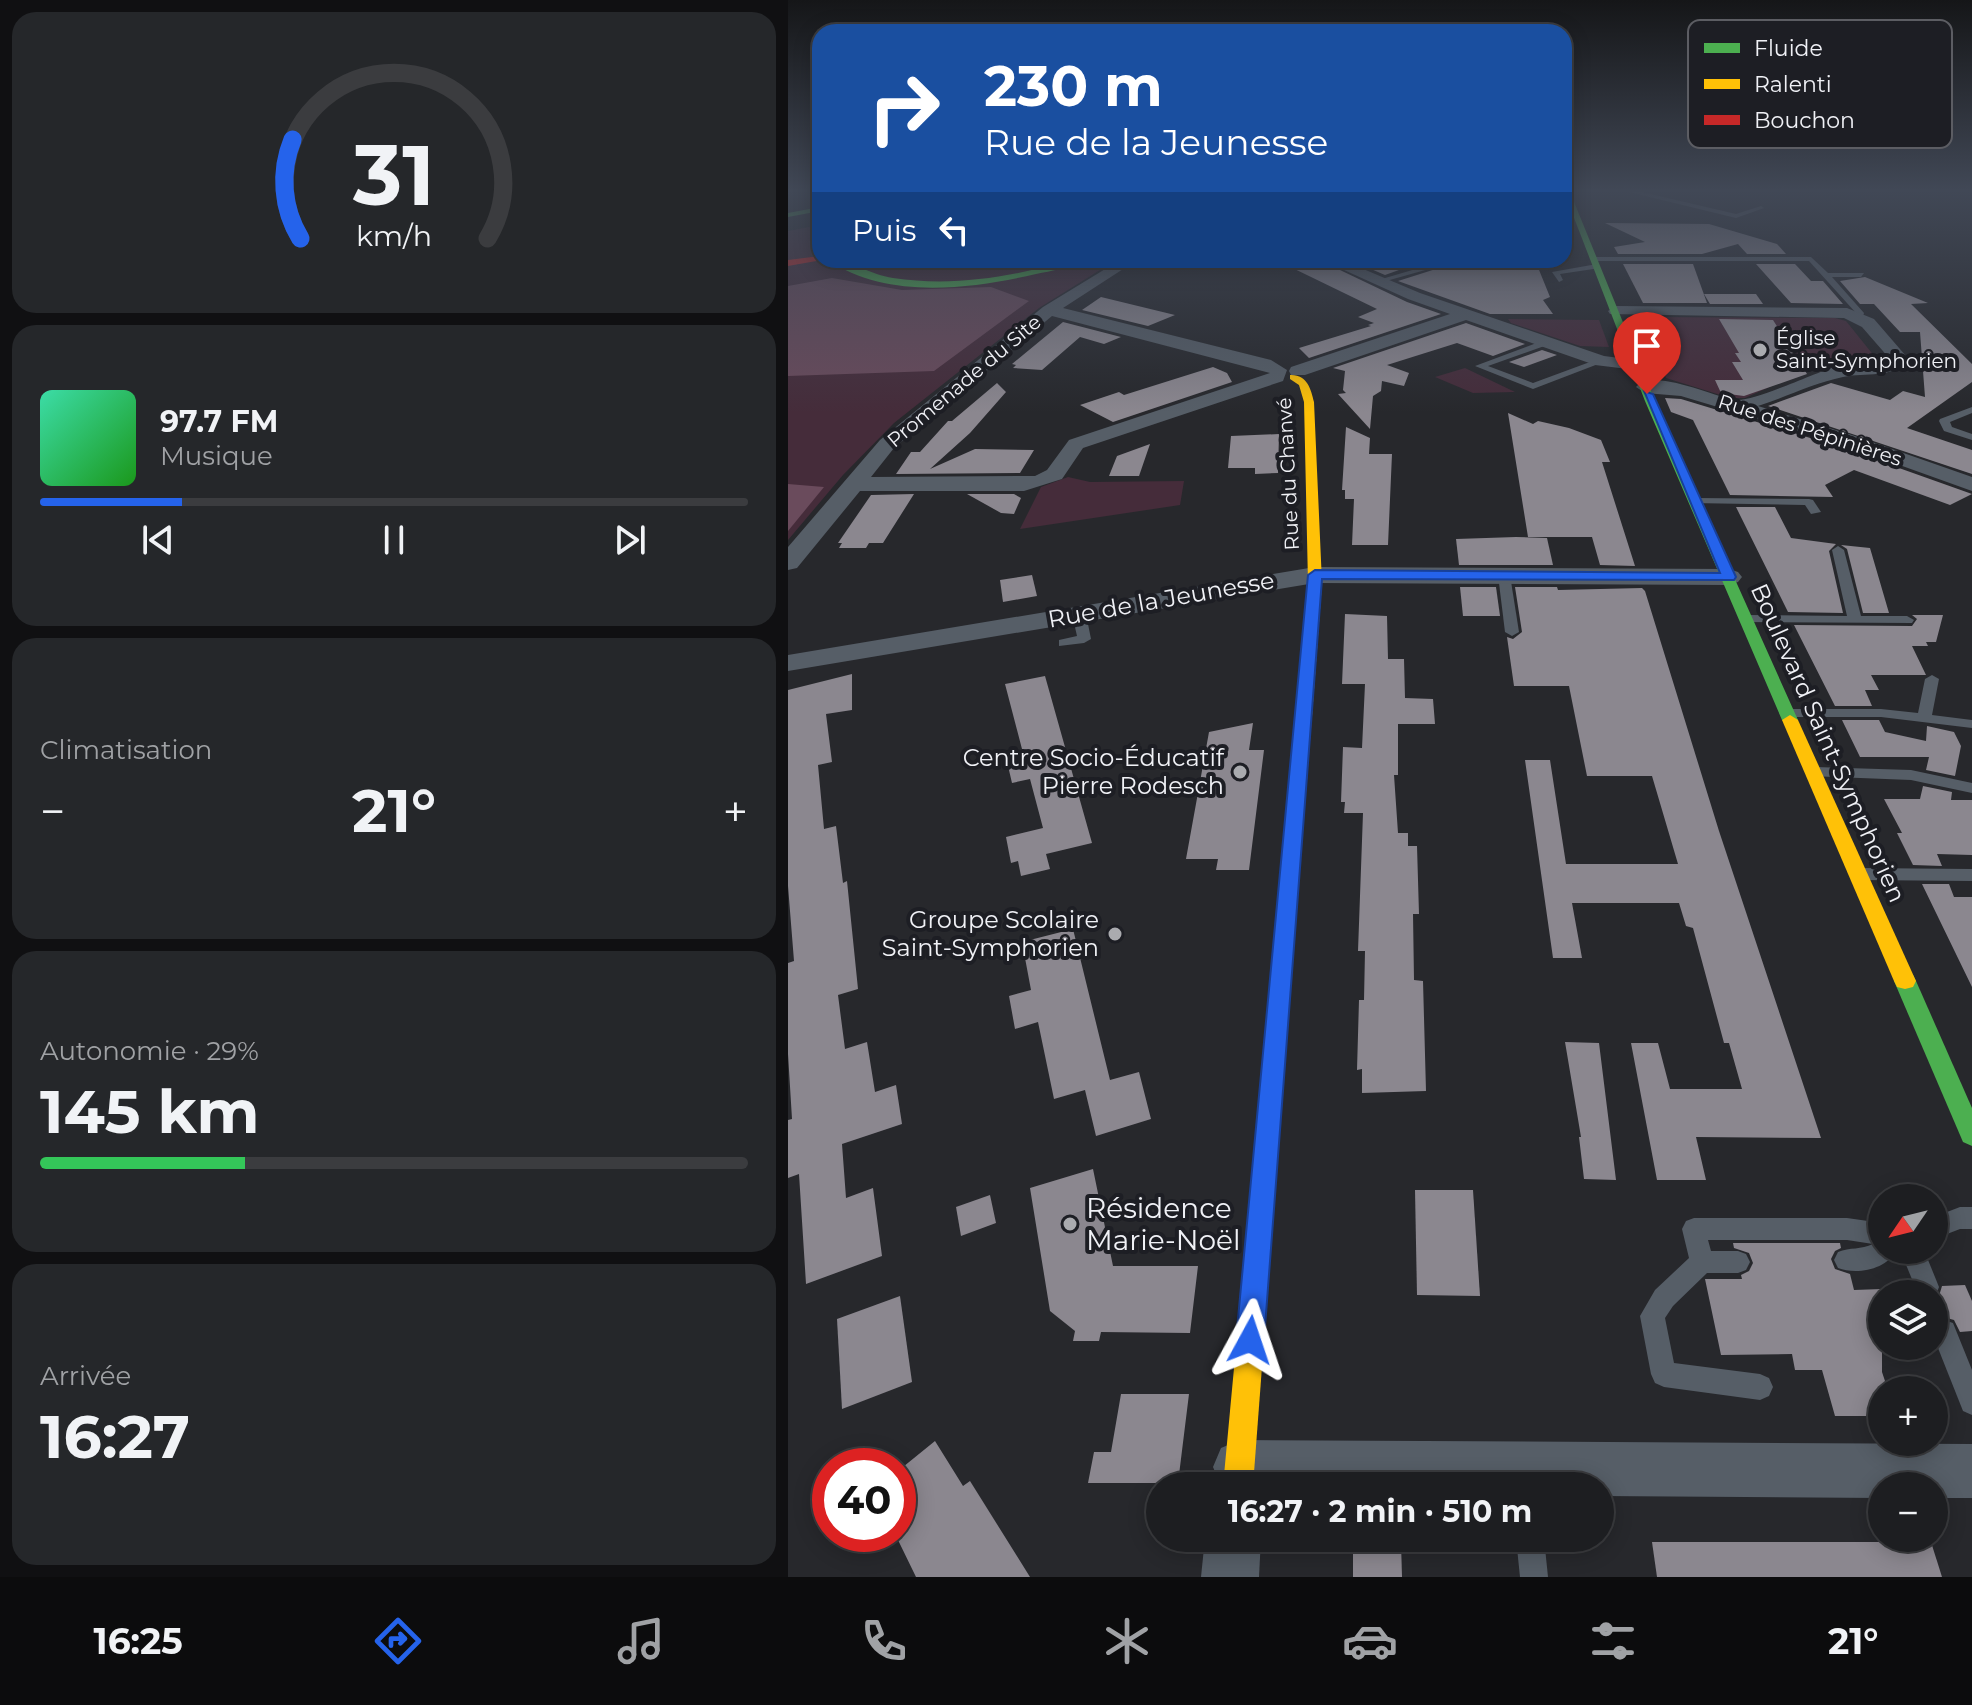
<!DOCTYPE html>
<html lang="fr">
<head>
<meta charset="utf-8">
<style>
	body { margin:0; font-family:Montserrat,sans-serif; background:#25272a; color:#f1f3f6; height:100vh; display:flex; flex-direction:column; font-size:30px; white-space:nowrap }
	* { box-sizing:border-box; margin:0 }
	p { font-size:26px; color:#a0a2a5 }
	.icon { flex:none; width:44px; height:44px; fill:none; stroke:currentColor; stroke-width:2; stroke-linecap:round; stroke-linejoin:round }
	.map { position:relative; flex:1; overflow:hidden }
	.panel { display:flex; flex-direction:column; gap:12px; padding:12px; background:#101012; width:788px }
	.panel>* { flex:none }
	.banner { position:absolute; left:24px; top:24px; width:760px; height:244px; border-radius:24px; box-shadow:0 4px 20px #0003,0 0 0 2px #3b3c3f; background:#1a4fa0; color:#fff; overflow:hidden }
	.needle { width:52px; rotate:235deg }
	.controls { position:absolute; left:1080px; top:1184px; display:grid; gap:16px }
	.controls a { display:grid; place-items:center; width:80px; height:80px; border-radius:50%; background:#1d1e21; box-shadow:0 4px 20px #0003,0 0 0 2px #3b3c3f; font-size:40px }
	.speed { position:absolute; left:24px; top:1448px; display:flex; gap:16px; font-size:40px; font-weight:700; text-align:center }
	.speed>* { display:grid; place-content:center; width:104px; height:104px; border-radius:50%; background:#1d1e21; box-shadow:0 4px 20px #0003,0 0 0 2px #3b3c3f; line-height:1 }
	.speed .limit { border:12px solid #d22; background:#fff; color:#111 }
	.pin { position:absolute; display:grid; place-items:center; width:68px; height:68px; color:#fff; margin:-82px -34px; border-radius:50% 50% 50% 0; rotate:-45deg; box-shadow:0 0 8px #0007 }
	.pin .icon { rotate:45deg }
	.me { position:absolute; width:88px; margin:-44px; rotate:5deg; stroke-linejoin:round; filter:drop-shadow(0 0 6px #0008) }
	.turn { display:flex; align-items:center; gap:28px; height:168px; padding:0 40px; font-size:36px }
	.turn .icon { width:104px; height:104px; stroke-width:2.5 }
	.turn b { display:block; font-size:56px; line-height:68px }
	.then { display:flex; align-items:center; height:76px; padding:0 40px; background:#0003; gap:16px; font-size:30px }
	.big { font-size:60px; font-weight:700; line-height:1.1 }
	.panel .tile { flex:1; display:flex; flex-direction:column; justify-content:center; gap:12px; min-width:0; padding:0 28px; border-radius:24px; background:#25272a }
	.panel .dial { align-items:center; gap:0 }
	.dial svg { height:208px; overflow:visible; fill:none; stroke:#3b3c3f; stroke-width:7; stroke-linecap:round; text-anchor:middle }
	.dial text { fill:#f1f3f6; stroke:none }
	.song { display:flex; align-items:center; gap:24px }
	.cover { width:96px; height:96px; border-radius:12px; background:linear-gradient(135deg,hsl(160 70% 55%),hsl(120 70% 35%)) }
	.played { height:8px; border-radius:4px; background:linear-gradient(90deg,#2563eb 20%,#3b3c3f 20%) }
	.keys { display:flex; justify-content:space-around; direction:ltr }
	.heat { display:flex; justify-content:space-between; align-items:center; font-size:44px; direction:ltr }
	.charge { height:12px; border-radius:6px; background:linear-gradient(90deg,#34c759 29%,#3b3c3f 0) }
	.trip { position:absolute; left:358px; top:1472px; width:468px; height:80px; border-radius:40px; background:#1d1e21; box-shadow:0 4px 20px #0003,0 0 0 2px #3b3c3f; font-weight:700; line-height:80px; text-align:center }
	.menu { display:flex; height:128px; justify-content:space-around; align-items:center; background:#0c0c0d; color:#a0a2a5 }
	.menu .icon { width:56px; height:56px }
	.menu .current { color:#2563eb }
	.menu b { font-size:36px; color:#f1f3f6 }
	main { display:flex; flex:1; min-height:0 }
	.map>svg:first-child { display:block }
	.green { fill:#452c3a }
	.forest { fill:#6a4b5c }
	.building { fill:#8b878f }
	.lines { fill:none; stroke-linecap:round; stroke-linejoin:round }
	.lane { fill:#565e67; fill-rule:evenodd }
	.street { fill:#565e67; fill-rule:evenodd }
	.fast { fill:#4caf50; fill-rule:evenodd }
	.slow { fill:#ffc107; fill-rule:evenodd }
	.jam { fill:#c62828; fill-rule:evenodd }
	.route { fill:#2563eb; stroke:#184099; stroke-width:2 }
	.poi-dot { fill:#aaabaf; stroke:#1d1e24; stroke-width:3 }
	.labels { text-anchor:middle; stroke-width:8; stroke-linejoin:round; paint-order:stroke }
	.far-poi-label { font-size:20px; fill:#f0f1f6; stroke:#1d1e24; text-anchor:start }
	.far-street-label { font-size:20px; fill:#f0f1f6; stroke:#1d1e24 }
	.street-label { font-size:24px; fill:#f0f1f6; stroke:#1d1e24 }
	.poi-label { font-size:24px; fill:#f0f1f6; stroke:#1d1e24; text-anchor:end }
	.near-poi-label { font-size:28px; fill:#f0f1f6; stroke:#1d1e24; text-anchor:start }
	.key { fill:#1d1e24; stroke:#5c5d63; stroke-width:2 }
	.key-label { font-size:22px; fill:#f0f1f6 }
</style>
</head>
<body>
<main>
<section class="panel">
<div class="tile dial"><svg viewBox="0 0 100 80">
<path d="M14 69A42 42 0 1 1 86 69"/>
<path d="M14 69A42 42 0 0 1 11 31" stroke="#2563eb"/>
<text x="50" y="56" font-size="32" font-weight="700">31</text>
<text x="50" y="72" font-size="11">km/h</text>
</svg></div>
<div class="tile">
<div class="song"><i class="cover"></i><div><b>97.7 FM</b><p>Musique</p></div></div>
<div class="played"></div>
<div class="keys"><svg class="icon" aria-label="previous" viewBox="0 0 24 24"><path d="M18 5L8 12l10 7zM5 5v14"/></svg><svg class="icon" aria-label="pause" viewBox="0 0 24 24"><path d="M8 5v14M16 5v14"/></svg><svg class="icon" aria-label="next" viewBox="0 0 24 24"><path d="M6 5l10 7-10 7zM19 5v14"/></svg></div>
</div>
<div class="tile"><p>Climatisation</p>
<div class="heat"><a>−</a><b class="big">21°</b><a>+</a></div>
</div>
<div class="tile"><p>Autonomie · 29%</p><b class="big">145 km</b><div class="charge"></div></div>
<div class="tile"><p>Arrivée</p><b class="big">16:27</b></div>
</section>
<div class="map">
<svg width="1184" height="1577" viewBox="0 0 1184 1577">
	<rect width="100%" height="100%" fill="#27282c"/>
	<g class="green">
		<path d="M32,225V260H328L251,308L106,423L55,475L0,540V231Z"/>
		<path d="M856,317L1047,318L1058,321L1087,357L1024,368L957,398H942L878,378L852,318Z"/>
		<path d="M720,319L811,320L821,347L792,346L723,323Z"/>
		<path d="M677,368L727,392L685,393L647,377Z"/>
		<path d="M280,477L302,482L396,481L392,505L232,529L253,487Z"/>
	</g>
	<g class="forest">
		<path d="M44,278L114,290L203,287L241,301L146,371L0,376V286Z"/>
		<path d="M0,484L36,487L0,531Z"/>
	</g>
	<g class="building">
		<path d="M817,223L921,224L989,244L998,254H959L950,244L914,254H830L826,247L857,242Z"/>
		<path d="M488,260H531L619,302L653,314L521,358L511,348L583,326L580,325L586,323L570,317L589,309Z"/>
		<path d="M562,260H747L762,297L755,300L765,314H702L610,281L651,268L649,264L639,260L597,275Z"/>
		<path d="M835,264H905L919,303H855Z"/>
		<path d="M968,264H1007L1023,281H1035L1055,304L1003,303Z"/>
		<path d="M1077,277L1140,303L1123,304L1184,364V382L1119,428L1184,450V474L980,406L1043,383L1102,400L1115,391L1137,397L1132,332H1112L1086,304H1072L1052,281Z"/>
		<path d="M916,294H968L975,304H922Z"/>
		<path d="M313,297L387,315L360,326L294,310Z"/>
		<path d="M931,319L985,320L1019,374L956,396L933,393L927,380H955L944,362H953L947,353H951Z"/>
		<path d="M275,322L333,337L316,344L292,337L254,370L225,368L228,365L224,364Z"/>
		<path d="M678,323L737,344L705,356L669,343L599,365L621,373L616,386L594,381L593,391L585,396L582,429L550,394L558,393L555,390L557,371L545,368Z"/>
		<path d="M754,350L769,355L736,367L721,362Z"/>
		<path d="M425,367L439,373L444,382L325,422L292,405L331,392L336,395Z"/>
		<path d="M209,383L218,392L182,433L142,469L187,449L246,450L232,473L108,474L123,452H132L160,421H164Z"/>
		<path d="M877,398L893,399L1052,447L1184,494L1162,505L1066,470L1037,485L1045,497L942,495L905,420L883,412Z"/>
		<path d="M720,413L745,424L750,421L781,428L813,440L822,462H814L847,566L812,565L804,537H740Z"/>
		<path d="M558,427L582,438L581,454H604L600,545H564L566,499H557V490H554Z"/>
		<path d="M491,434L490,473L467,474V468H440L443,436Z"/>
		<path d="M362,444L351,476H321L329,456Z"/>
		<path d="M126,494L95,543H81L78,548H51L54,543H50L83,495Z"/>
		<path d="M179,494H226L233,498L226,514L213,513Z"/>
		<path d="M948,507H987L1003,538L1048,544L1041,551L1055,613L1000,612Z"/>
		<path d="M728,537L759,538L765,565H671L668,539Z"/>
		<path d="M1053,545L1082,548L1101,613H1075L1059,549Z"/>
		<path d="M244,575L249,596L215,602L212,580Z"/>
		<path d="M672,587H708L712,616H675Z"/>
		<path d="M727,587H769L770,590L854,588L857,591L931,831L1033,1138L908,1137L918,1180H869L843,1043H870L882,1089H954L941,1043H936L905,928L898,926L891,903H784L794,958H765L737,760H762L778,864H890L864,776H799L781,686H726L719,637L725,639L734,632Z"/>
		<path d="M557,614L599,616L600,659H616L617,698L645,699L647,724H610V775H606L610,833H620V846H629L631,914H625L626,980L635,981L638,1091L574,1093V1069L569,1070L571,1000H576L577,951H570L575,813H556L557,802H553L555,747L574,748L577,684H554Z"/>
		<path d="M1124,615H1155L1148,642H1138L1140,646H1124L1138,675H1083L1091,690H1077L1084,706H1047L1006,625L1124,626L1129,619Z"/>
		<path d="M64,674V710L38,714L44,762L30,765L36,829L48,826L55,883L59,881L70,989L50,995L57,1049L79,1042L87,1092L108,1085L114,1124L54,1144L58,1198L85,1188L94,1256L18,1284L11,1174L0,1178V1120L4,1119L0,1054V963L6,961L0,886V690Z"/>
		<path d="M257,676L304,843L258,854L262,869L233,876L230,861L223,863L218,837L255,828L242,779L224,783L217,753L234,749L217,684Z"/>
		<path d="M1054,720H1091L1097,732L1138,741L1139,726L1166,732L1173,746L1167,776L1138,770L1141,757H1072Z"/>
		<path d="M465,723L461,750H476L461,870H428L430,859H398L421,732Z"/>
		<path d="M1135,786L1164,792L1163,800H1184V855L1149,854L1154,866L1125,865L1109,833H1114L1096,799H1132Z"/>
		<path d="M1134,884H1161L1166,897H1184V987Z"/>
		<path d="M285,929L322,1080L351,1072L363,1119L308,1136L297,1090L266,1099L250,1022L227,1029L221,996L243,990L234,942Z"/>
		<path d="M777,1042L811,1043L828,1180L796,1179L791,1137H793Z"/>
		<path d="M305,1169L325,1266H410L402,1333L313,1332L311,1341H285L287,1331L262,1311L242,1188Z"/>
		<path d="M627,1190H685L692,1296L629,1295Z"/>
		<path d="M202,1195L208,1223L173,1236L168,1207Z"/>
		<path d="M945,1243H1052L1053,1248L1047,1251L1043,1259L1047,1269L1062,1274L1066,1290L1094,1289V1372L1100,1390H1094V1416H1047L1034,1370H1007L1004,1354L933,1355L917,1279H954L953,1275L961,1271L965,1263L961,1253L946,1248Z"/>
		<path d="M1177,1285L1184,1301V1331L1172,1332L1166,1320L1155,1317L1146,1320V1298L1151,1296L1154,1286Z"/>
		<path d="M112,1296L124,1382L54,1409L49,1319Z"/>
		<path d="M333,1394H401L390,1483H300L306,1452H323Z"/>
		<path d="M147,1441L175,1486L182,1481L242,1577H128L110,1540V1471Z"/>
		<path d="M565,1542H613L614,1577H565Z"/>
		<path d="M864,1542H1143L1154,1577H869Z"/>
	</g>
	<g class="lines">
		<g class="lane">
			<path d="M841,192H854L948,214L973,206L976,208L948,218Z"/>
			<path d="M806,257H1023L1040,273H1076L1073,277H1044L1076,313L1074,319H1068V313L1021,261H803Z"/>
			<path d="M638,263L648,267L591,283L587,281L638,266Z"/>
			<path d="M809,264L812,268L772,274L775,280L771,282L764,272Z"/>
			<path d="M759,339L763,342L762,344L700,366L745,383L810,359L818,361L745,389L687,366Z"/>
			<path d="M1184,407V413L1162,422L1164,427L1184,434V440L1156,431L1151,421L1152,419Z"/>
			<path d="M907,498L1021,499L1025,500L1033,512L1023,514L1017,505L903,503V499Z"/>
			<path d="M1050,546L1056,550L1073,616H1119L1126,620L1124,623L954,622L952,619L959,615L1059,616L1044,550Z"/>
			<path d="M716,571L722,575L731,632L724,636L717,632L710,575Z"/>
			<path d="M291,610L298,614L303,639L296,643L271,646V640L289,636L284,614Z"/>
			<path d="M1144,675L1151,679L1144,715L1184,720V728L1093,717H1000L993,713L1000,709H1093L1130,713L1137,679Z"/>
			<path d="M1027,767L1123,770L1184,783V793L1123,780L1021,776L1019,772Z"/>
			<path d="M1072,868L1184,869V881L1072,880L1066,878L1063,874L1066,870Z"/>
			<path d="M1172,1207H1184V1229H1172L1146,1239V1217Z"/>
			<path d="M906,1218H1059L1094,1223V1250H1108C1099,1270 1068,1275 1050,1268L1046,1260L1050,1252C1062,1247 1073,1250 1085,1244L1059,1240H920L923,1251H950L958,1254L962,1262L958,1270L950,1273H919L885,1306L877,1318L886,1363L972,1374L981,1378L985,1387L981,1396L972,1400L876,1387L867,1383L863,1374L852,1316L867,1290L901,1258L894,1229L898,1221Z"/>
			<path d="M1112,1250H1136L1151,1287L1148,1295L1130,1294Z"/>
			<path d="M1156,1320L1165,1323L1184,1370V1415L1175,1411L1146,1338L1147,1323Z"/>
			<path d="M728,1538H756L760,1577H732Z"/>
		</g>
		<g class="street">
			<path d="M332,260H349L275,308L483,360L499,370L495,381L295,448L274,479L236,491H72L9,568L0,570V547L92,440L255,307ZM264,316L482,373L281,440L259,470L247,476L83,477L106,448Z"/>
			<path d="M534,260H554L632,293L816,356L848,360L857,365L848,370L807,365L678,320L517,375H503L501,371L503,367L662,314L620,299Z"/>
			<path d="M828,306L1059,308L1086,319L1118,356L1121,360C1104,379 1078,372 1055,377C1026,383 998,397 970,406L1067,436L1184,477V491L1053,444L893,396L857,393L848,387C866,367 925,397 948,400C965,402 1026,373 1047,367C1065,362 1084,367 1101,358L1074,327L1056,318L822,314L820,311Z"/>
			<path d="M527,567L941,569L950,572L954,577L950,582L941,585L527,583L0,671V655Z"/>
			<path d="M452,1440L1184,1444V1498H1146V1486H1094V1498L812,1496V1486H433L425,1467L433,1448Z"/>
			<path d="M417,1538H473L471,1577H413Z"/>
		</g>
		<g class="fast">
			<path d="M776,192H782L867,401L1010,720L1008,724L1002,725L994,720L857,401Z"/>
			<path d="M32,207V211L0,217V213Z"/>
			<path d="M41,260C63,260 83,275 105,278C165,287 225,277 282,260H295C282,268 263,271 248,274C184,289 97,300 41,260Z"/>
			<path d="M1117,973L1125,975L1128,981L1184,1108V1146L1175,1142L1106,981L1109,975Z"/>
		</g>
		<g class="slow">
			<path d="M502,375C519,374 523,389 526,402L534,583L524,716L516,721L508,716L520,583L516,402L511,385L502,379Z"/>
			<path d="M1002,715L1010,720L1128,981L1125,987L1117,989L1109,987L1106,981L994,720Z"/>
			<path d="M488,1027L496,1030L499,1036L465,1486H435L477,1036L480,1030Z"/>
		</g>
		<g class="jam">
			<path d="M32,256L34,260L0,266V260Z"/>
			<path d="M516,711L524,716L499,1036L496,1042L488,1045L480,1042L477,1036L508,716Z"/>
		</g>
	</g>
	<linearGradient id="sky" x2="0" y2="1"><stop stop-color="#151618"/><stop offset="0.46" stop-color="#414856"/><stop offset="1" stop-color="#414856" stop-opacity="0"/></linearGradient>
	<rect width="1184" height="413" fill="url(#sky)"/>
	<path class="route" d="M856,391L865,394L948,577L946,580L534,579L476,1340L472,1350L462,1354L452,1350L448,1340L520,575L527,570L932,573Z"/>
	<g class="poi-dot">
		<circle cx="972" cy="350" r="8"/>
		<circle cx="452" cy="772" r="8"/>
		<circle cx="327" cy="934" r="8"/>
		<circle cx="282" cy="1224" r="8"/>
	</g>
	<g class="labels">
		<g class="far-poi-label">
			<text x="988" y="345">Église<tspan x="988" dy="23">Saint-Symphorien</tspan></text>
		</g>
		<g class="far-street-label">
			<text transform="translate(176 381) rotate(-40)" y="7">Promenade du Site</text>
			<text transform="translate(1022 430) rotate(18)" y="7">Rue des Pépinières</text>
			<text transform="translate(500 474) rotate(-93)" y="7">Rue du Chanvé</text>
		</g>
		<g class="street-label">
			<text transform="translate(373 600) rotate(-10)" y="8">Rue de la Jeunesse</text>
			<text transform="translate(1040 743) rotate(66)" y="8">Boulevard Saint-Symphorien</text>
		</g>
		<g class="poi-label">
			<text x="436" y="766">Centre Socio-Éducatif<tspan x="436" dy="28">Pierre Rodesch</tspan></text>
			<text x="311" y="928">Groupe Scolaire<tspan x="311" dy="28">Saint-Symphorien</tspan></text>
		</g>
		<g class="near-poi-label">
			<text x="298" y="1218">Résidence<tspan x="298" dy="32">Marie-Noël</tspan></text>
		</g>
	</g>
	<rect x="900" y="20" width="264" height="128" rx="12" class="key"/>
	<rect x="916" y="43" width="36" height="10" fill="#4caf50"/>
	<rect x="916" y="79" width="36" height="10" fill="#ffc107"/>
	<rect x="916" y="115" width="36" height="10" fill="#c62828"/>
	<g class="key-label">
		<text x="966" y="56">Fluide</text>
		<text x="966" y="92">Ralenti</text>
		<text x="966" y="128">Bouchon</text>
	</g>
</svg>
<div class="controls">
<a><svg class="needle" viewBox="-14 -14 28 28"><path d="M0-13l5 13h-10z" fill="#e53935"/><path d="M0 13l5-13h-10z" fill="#a0a2a5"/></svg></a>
<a><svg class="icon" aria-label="layers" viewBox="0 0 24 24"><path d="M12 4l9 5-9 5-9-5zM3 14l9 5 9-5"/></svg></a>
<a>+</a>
<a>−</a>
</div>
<div class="speed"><div class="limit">40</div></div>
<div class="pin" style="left:859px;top:394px;background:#d93025"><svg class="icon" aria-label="arrive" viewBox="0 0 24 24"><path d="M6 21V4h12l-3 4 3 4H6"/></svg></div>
<svg class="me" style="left:462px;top:1340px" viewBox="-20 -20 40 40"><path d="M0-17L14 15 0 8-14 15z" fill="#2563eb" stroke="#fff" stroke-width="4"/></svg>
<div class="trip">16:27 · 2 min · 510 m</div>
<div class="banner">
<div class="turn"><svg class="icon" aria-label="right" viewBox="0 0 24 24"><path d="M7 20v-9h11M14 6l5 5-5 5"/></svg><div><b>230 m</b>Rue de la Jeunesse</div></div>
<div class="then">Puis<svg class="icon" aria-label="left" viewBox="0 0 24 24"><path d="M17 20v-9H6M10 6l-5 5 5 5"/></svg></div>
</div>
</div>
</main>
<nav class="menu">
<b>16:25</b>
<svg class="icon current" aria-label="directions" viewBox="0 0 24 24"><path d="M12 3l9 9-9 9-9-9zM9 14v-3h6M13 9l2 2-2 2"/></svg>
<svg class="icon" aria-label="music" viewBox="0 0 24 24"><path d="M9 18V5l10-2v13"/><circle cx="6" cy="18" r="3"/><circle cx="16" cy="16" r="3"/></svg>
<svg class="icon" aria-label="phone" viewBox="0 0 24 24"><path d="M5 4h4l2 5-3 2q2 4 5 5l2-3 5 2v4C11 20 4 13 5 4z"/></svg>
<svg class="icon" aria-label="climate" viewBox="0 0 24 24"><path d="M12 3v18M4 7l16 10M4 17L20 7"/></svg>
<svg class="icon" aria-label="car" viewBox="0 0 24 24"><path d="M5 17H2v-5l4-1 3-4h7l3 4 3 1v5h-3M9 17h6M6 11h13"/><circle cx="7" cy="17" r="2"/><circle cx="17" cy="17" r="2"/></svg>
<svg class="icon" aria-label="filters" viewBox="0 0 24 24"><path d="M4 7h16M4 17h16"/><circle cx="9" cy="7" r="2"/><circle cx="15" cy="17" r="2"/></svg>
<b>21°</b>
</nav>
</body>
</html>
